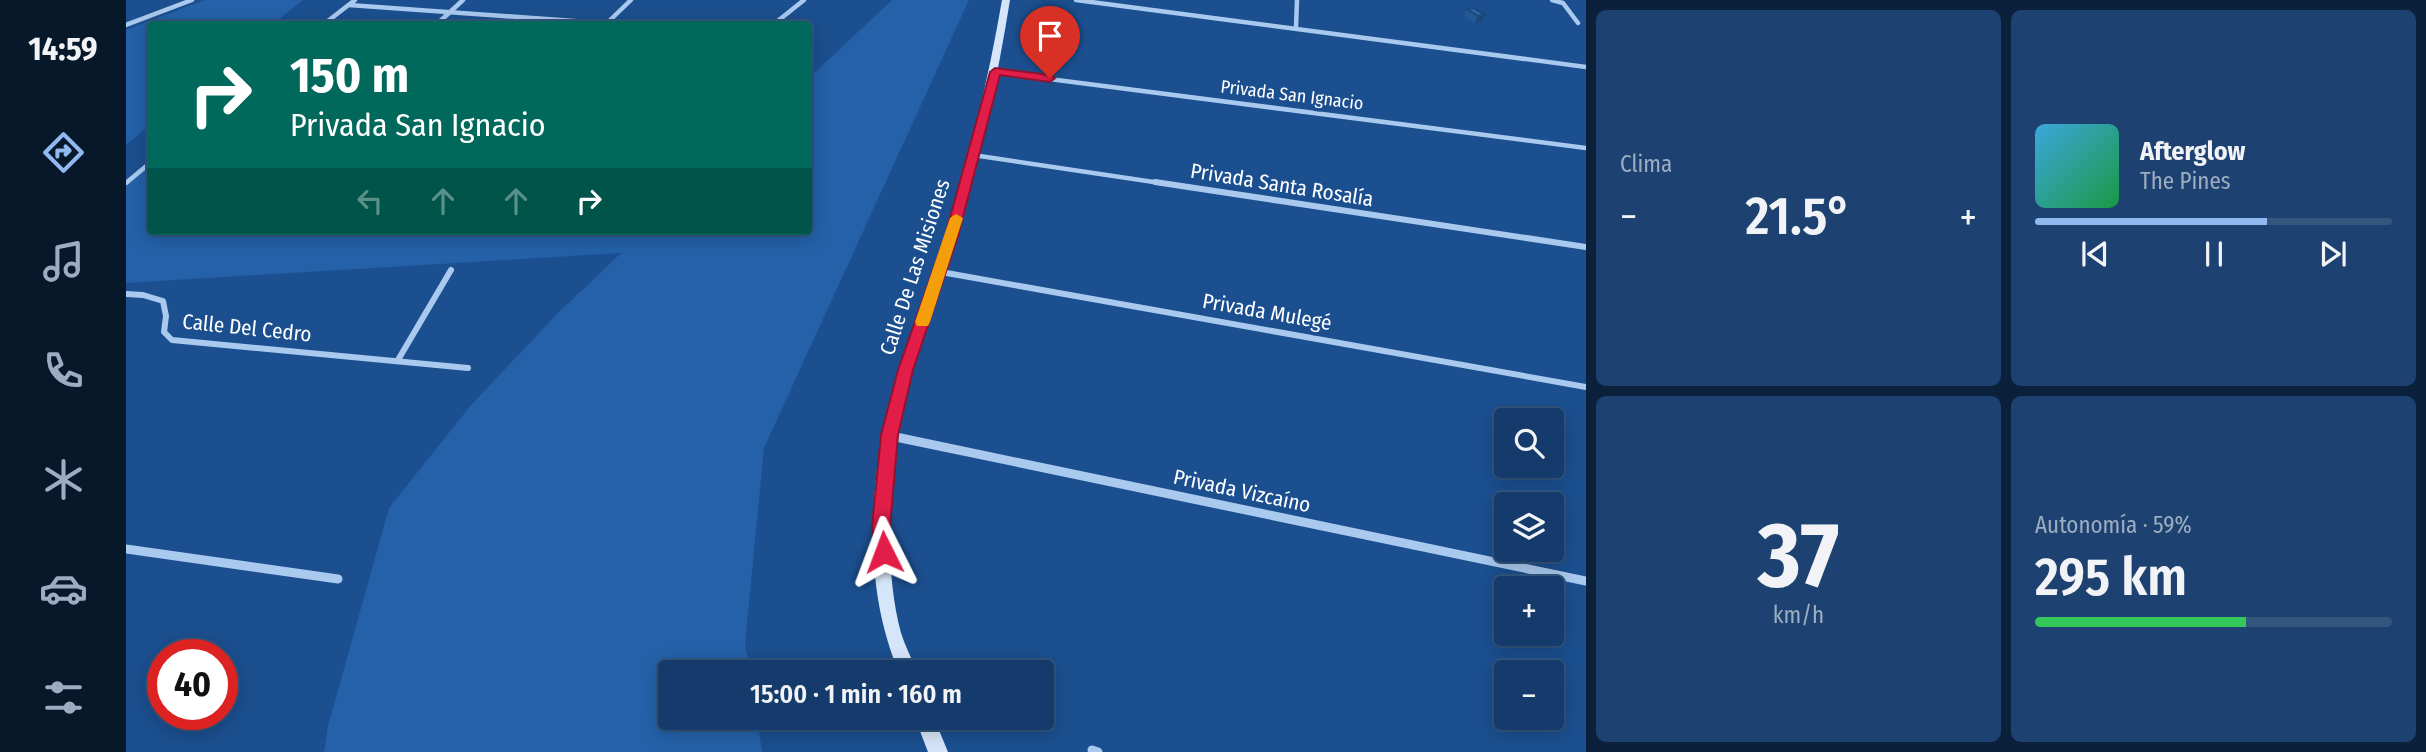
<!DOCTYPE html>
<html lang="es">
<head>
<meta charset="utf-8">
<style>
	body { margin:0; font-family:"Fira Sans Condensed",sans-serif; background:#1d4271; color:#f1f3f6; height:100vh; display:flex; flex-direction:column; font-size:26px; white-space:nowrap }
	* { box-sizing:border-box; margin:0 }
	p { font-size:23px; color:#9dadc1 }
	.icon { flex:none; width:38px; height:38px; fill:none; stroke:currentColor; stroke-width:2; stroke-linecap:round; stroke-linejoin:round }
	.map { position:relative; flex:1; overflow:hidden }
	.side { display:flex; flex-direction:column; gap:10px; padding:10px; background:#0b203b; width:840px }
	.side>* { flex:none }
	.guide { position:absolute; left:21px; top:21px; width:665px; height:214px; border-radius:7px; box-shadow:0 4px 18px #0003,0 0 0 2px #33557e; background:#00695c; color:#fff; overflow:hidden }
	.controls { position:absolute; left:1368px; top:408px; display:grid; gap:14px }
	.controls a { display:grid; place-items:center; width:70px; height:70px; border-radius:7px; background:#143b6b; box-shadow:0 4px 18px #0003,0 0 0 2px #33557e; font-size:35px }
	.speed { position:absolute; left:21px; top:639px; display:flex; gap:14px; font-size:35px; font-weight:700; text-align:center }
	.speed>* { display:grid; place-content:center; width:91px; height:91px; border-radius:50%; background:#143b6b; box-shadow:0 4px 18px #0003,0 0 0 2px #33557e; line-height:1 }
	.speed .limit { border:10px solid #d22; background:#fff; color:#111 }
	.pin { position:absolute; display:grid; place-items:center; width:60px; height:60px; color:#fff; margin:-72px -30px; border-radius:50% 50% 50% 0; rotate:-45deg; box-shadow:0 0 7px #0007 }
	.pin .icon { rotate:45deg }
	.me { position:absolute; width:77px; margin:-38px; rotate:357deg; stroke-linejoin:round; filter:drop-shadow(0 0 5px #0008) }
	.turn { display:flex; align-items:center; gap:24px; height:147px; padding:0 28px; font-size:32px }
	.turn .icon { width:91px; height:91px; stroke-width:2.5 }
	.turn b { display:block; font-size:49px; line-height:60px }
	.lanes { display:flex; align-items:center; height:66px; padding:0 28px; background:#0003; justify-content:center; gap:35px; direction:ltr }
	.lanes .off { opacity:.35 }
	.big { font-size:52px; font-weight:600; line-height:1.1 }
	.side .tile { flex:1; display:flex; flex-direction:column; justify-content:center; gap:10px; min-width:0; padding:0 24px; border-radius:10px; background:#1d4271 }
	.side .dial { align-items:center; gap:0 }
	.dial b { font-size:91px; line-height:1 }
	.song { display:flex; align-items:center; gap:21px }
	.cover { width:84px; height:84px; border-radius:10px; background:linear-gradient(135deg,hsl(200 70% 55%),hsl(140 70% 35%)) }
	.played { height:7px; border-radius:4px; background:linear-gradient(90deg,#90b9f0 65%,#33557e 65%) }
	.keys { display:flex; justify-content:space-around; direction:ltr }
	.heat { display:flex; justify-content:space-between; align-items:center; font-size:38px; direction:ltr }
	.charge { height:10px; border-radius:5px; background:linear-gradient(90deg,#34c759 59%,#33557e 0) }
	.side .tiles { flex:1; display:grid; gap:10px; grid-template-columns:repeat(2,1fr) }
	.trip { position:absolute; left:532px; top:660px; width:396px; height:70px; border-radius:7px; background:#143b6b; box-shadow:0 4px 18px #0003,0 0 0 2px #33557e; font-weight:600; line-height:70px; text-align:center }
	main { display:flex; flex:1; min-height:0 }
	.tabs { display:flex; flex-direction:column; width:126px; justify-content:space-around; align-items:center; background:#08182b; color:#9dadc1 }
	.tabs .icon { width:49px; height:49px }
	.tabs .active { color:#90b9f0 }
	.tabs b { font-size:32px; color:#f1f3f6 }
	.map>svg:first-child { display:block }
	.green { fill:#2461a8 }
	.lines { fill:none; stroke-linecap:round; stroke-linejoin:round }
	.street-far2 { stroke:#a9c9ee; stroke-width:4.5 }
	.street-far1 { stroke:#a9c9ee; stroke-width:6 }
	.street { stroke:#a9c9ee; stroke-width:9 }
	.secondary { fill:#d6e6fa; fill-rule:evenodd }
	.wall { fill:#245895 }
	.shaded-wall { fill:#1d4779 }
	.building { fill:#2a66ad; stroke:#1d4779; stroke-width:2 }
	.route { fill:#e11d48; stroke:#92132f; stroke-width:2 }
	.slow { fill:#f59e0b }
	.labels { text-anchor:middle; stroke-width:7; stroke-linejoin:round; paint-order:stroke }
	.far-street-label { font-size:18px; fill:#fff; stroke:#1b4f8f }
	.street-label { font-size:21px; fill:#fff; stroke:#1b4f8f }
</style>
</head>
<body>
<main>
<nav class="tabs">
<b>14:59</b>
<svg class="icon active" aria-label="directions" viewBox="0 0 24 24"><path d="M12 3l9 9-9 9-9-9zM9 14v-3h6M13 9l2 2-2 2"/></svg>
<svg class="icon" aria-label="music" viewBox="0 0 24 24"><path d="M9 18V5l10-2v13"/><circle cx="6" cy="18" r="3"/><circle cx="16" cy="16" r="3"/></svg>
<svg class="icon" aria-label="phone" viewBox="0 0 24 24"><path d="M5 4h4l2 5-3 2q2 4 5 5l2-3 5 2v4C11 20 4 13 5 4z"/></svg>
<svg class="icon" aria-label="climate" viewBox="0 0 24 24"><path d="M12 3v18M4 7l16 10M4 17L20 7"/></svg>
<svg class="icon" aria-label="car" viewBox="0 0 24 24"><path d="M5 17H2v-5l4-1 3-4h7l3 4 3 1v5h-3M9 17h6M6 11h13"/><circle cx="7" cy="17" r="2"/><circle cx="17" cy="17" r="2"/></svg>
<svg class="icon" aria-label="filters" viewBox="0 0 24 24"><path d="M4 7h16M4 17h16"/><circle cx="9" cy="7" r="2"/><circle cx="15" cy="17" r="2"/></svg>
</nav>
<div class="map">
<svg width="1460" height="752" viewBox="0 0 1460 752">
	<rect width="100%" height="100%" fill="#1b4f8f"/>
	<g class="green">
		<path d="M79,0H177L147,24H24V125L0,145V30Z"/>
		<path d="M766,0H843L638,448L619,644L624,672H544V718H631L636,752H198L202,726L263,508L345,405L431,314L495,253L0,283V183L24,163V231H682L683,78Z"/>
	</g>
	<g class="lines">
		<g class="street-far2">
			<path d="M950,0L1460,67"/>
			<path d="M1426,0L1437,3L1452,23"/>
			<path d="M223,5L490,24"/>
			<path d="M198,24L229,0"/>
			<path d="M311,24L337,0"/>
			<path d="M480,24L505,0"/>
			<path d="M648,24L678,0"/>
			<path d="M0,25L66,0"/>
			<path d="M1170,27L1171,0"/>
			<path d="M682,39H685"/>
			<path d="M869,72L1460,148"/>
			<path d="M847,155L1041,184"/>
			<path d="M0,183L24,163"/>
		</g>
		<g class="street-far1">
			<path d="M1029,182L1460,247"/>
			<path d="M815,272L1460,387"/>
			<path d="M0,294L17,295L37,301L40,316L38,332L46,340L342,368"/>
			<path d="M272,360L325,270"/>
		</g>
		<g class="street">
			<path d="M765,436L1460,581"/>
			<path d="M0,549L212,579"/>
			<path d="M966,750L972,752"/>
		</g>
		<g class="secondary">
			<path d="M876,0H884C871,81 854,160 831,239C818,283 800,325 787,370C765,446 754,555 775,633C779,646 786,659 791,672H773C733,579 744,464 773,369C787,325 806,283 819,238C843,160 862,81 876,0Z"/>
			<path d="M789,718H808L822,752H802Z"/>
		</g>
	</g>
	<path class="wall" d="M1348,8L1355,22L1348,23L1338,16L1341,9Z"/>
	<path class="shaded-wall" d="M1359,15L1355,22L1348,23L1352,16Z"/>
	<path class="building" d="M1348,8L1359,15L1352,16L1341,9Z"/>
	<path class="route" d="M869,68L924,75L929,78L924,82L874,75L832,236L787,370L777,413L772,435L764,527L767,552L764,558L758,560L751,558L746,527L755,435L772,370L819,236L864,72Z"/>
	<path class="slow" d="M830,214L837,218L804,322L802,326H791L789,322L824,218Z"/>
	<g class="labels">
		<g class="far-street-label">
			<text transform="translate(1166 95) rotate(7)" y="6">Privada San Ignacio</text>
		</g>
		<g class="street-label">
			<text transform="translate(1156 185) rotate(9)" y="7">Privada Santa Rosalía</text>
			<text transform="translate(789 267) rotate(-72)" y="7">Calle De Las Misiones</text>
			<text transform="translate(1141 312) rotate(10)" y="7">Privada Mulegé</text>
			<text transform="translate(121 328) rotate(6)" y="7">Calle Del Cedro</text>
			<text transform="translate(1116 491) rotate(12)" y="7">Privada Vizcaíno</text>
		</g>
	</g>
</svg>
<div class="controls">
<a><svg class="icon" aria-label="search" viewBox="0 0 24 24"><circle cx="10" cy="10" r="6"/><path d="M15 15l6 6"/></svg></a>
<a><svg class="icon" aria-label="layers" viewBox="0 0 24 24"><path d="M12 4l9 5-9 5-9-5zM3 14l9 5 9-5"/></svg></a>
<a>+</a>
<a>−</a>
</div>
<div class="speed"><div class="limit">40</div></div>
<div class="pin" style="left:924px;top:78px;background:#d93025"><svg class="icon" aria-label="arrive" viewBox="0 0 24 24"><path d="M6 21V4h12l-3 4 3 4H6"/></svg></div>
<svg class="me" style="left:758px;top:552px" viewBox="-20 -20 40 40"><path d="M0-17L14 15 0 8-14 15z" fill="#e11d48" stroke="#fff" stroke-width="4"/></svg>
<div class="trip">15:00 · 1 min · 160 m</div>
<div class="guide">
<div class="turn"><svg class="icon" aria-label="right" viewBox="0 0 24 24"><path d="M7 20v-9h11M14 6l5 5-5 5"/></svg><div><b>150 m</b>Privada San Ignacio</div></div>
<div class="lanes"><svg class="icon off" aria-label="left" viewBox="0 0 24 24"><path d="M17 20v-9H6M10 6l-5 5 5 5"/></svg><svg class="icon off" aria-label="ahead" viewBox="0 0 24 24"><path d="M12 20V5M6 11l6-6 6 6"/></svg><svg class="icon off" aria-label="ahead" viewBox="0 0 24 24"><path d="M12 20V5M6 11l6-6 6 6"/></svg><svg class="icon" aria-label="right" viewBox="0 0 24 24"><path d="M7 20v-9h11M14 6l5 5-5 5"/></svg></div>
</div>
</div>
<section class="side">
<div class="tiles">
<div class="tile"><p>Clima</p>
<div class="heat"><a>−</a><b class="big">21.5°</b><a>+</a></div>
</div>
<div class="tile">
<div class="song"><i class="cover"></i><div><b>Afterglow</b><p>The Pines</p></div></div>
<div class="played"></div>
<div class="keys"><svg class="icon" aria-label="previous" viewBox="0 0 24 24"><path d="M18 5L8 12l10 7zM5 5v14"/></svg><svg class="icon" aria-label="pause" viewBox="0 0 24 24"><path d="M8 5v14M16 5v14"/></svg><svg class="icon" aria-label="next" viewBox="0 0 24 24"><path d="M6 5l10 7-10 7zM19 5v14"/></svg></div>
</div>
<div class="tile dial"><b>37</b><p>km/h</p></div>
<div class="tile"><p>Autonomía · 59%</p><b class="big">295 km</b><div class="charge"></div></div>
</div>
</section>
</main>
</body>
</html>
